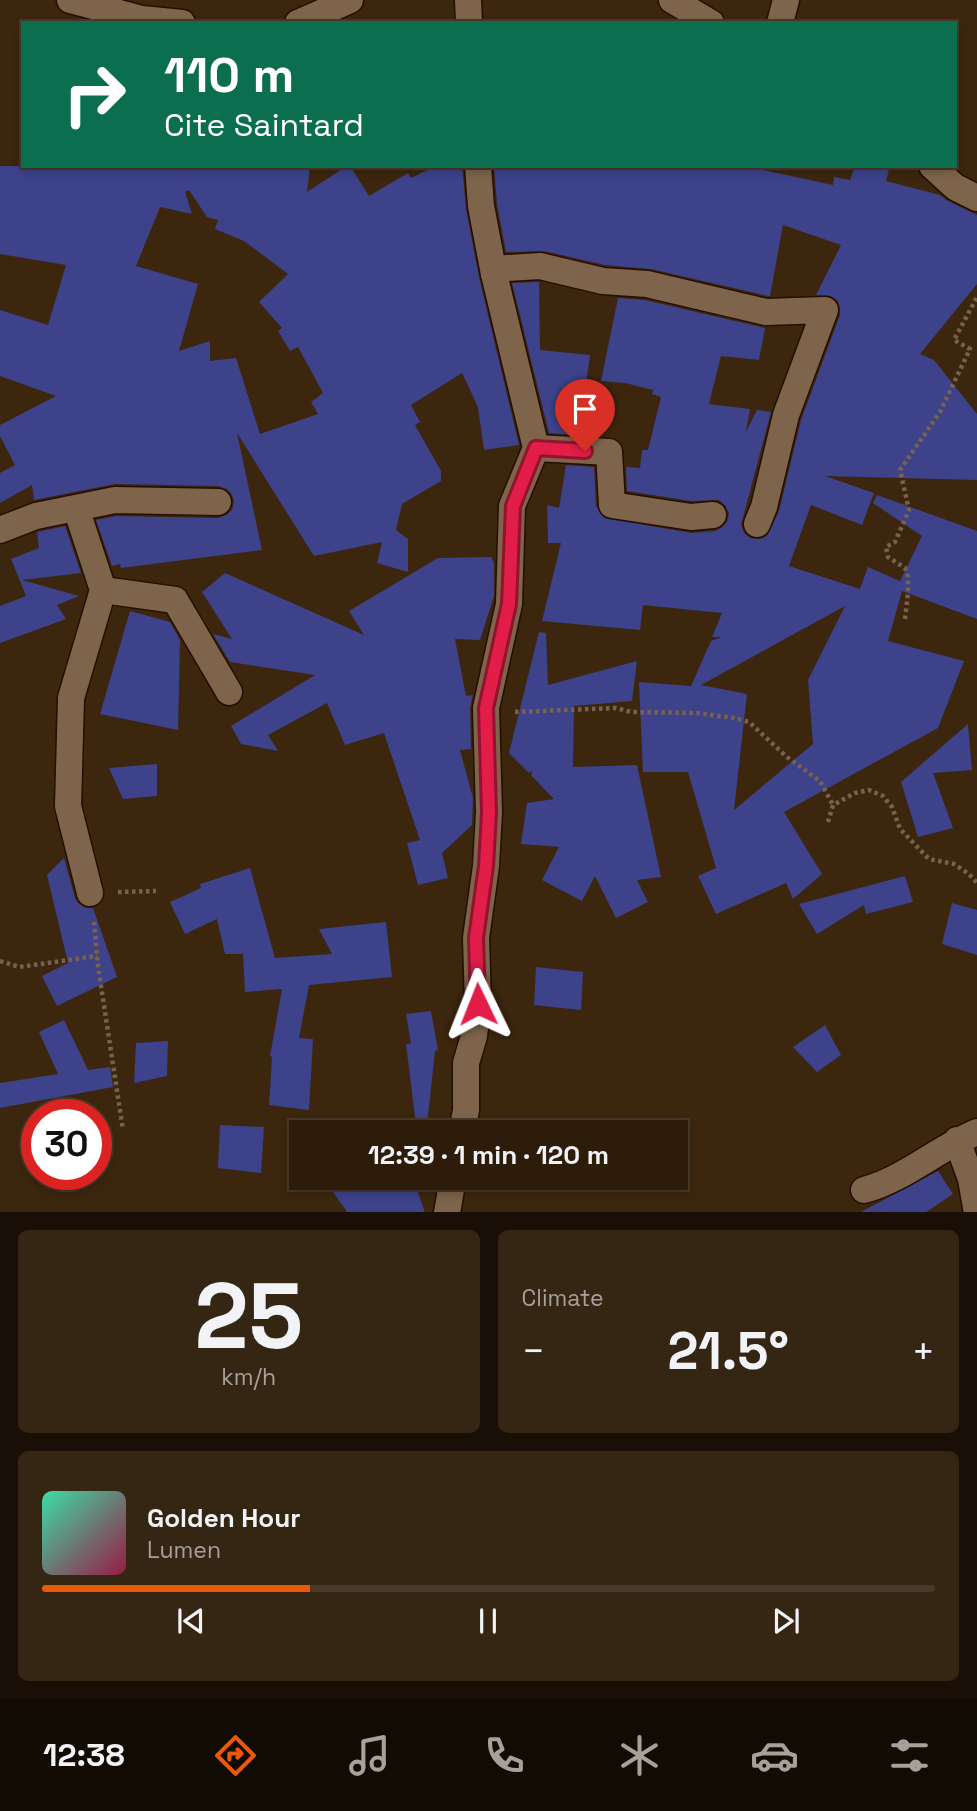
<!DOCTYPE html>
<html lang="en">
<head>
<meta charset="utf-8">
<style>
	body { margin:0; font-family:"Space Grotesk",sans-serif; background:#352513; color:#f1f3f6; height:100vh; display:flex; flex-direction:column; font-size:26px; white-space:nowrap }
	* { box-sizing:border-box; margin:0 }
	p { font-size:23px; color:#a7a19c }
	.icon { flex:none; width:38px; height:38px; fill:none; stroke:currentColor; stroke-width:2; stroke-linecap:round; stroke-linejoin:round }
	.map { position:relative; height:1212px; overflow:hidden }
	.side { display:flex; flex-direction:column; gap:18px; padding:18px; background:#190f06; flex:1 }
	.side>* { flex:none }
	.banner { position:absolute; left:21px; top:21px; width:936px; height:147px; border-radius:0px; box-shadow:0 4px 10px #0003,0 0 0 2px #483a2b; background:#0b6e4f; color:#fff; overflow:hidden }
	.speed { position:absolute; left:21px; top:1099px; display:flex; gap:14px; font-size:35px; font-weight:700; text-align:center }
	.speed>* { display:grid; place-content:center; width:91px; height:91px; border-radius:50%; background:#2d1c0a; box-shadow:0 4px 10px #0003,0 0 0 2px #483a2b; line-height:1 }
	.speed .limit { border:10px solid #d22; background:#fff; color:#111 }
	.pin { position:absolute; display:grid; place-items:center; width:60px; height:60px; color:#fff; margin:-72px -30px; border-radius:50% 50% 50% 0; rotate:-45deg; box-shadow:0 0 7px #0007 }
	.pin .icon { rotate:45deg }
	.me { position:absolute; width:77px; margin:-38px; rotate:358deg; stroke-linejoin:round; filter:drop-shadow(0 0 5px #0008) }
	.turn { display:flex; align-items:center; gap:24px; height:147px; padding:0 28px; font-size:32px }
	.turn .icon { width:91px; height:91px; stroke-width:2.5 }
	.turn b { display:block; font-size:49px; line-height:60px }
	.big { font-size:52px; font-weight:700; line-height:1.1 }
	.side .widget { flex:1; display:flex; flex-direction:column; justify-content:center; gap:10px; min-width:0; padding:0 24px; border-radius:10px; background:#352513 }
	.side .dial { align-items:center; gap:0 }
	.dial b { font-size:91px; line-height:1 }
	.song { display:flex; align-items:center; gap:21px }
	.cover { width:84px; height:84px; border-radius:10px; background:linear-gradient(135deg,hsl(160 70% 55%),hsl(340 70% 35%)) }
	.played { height:7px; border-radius:4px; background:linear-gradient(90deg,#ea580c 30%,#483a2b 30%) }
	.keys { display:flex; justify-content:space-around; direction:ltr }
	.heat { display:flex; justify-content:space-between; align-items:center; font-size:38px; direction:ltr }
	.side .tiles { flex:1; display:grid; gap:18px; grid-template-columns:1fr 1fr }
	.widget:last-child { grid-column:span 2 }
	.trip { position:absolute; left:289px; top:1120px; width:399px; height:70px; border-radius:0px; background:#2d1c0a; box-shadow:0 4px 10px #0003,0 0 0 2px #483a2b; font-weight:700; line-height:70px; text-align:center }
	.menu { display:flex; height:112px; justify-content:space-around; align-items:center; background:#120b04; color:#a7a19c }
	.menu .icon { width:49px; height:49px }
	.menu .active { color:#ea580c }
	.menu b { font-size:32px; color:#f1f3f6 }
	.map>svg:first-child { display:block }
	.building { fill:#3d428b; fill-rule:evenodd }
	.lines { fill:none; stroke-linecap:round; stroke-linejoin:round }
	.street-casing { stroke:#230e00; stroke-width:29 }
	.path { stroke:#76624e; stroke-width:4.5; stroke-dasharray:3.5 3.5; stroke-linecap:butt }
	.street { stroke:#7e644b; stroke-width:26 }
	.route-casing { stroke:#92132f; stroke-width:18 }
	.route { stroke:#e11d48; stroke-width:12 }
</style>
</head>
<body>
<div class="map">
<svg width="977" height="1213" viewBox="0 0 977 1213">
	<rect width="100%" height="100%" fill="#3c260e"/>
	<g class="building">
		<path d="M0,166H310L307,192L347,166H350L369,196L408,173L411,178L436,166H462L466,209L479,277L519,445L484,450L478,407L462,373L411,405L420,422L415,425L441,471V481L402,504L396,530L408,539V572L377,563L382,542L314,556L237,433L262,550L121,568L120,564L112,566L96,520L116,516L218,518L226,515L232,510L234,502L232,495L227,489L218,486L115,484L34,500L32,485L0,503V473L15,465L0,436V425L56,396L0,376V310L48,325L66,265L0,254ZM189,190L207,217L218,220L215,229L244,241L288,274L259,302L282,328L278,331L290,351L298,347L323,393L311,402L318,414L260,434L236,358L210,361V341L179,351L198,284L136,266L160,207L192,214L185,192Z"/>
		<path d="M494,166H745L833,185L834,177L850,180L855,166H890L886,181L940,195L948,201L977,215V284L920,354L934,360L977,414V480L825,476L874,493L862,525L811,505L789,566L860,589L868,567L900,581L922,536L873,503L877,495L977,531V619L902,591L888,641L964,661L938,728L784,812L822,874L793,899L786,883L716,914L698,876L716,868L688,772H643L639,682L691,686L711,641L722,637H712L722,613L643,605L640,630L542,621L561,543H548L547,505L559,508L566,465L594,467L596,506L604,518L692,533L715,531L721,528L727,522L729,513L725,505L719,500L691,501L627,491L626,467L640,468L642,450H648L661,397L652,394L653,390L625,383L601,381L618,298L645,300L765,328L759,360L721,356L709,404L750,409L746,432L757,410L771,412L741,525L744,533L750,538L760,539L767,536L779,511L801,420L840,315V307L837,300L831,296L816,295L841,245L783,225L770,296H768L651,269L605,265L544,251L506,252L497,204ZM845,606L808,680L813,744L734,810L747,694L701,685Z"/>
		<path d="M539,282L540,350L590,355L579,435L549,433L512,283Z"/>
		<path d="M65,526L81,573L22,580L79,596L57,605L66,619L0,643V606L26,596L11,559L39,548L37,532Z"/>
		<path d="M491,557L494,563V596L480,640L455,639L466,696L473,695L470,708L471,749L460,750L473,798L472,825L442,853L448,878L418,885L407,843L420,840L384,733L345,745L327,703L268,735L278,751L241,744L231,726L315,675L230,662L213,634L232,639L202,592L225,573L364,635L349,611L438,558Z"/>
		<path d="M130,611L170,622L180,640L178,730L100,714Z"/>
		<path d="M539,632L546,633L548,685L637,661L632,701L574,706L573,767L637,765L661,877L637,880L648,902L616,918L595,876L582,901L542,880L559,847L521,844L527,803L554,799L531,775L532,770L529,773L509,753Z"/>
		<path d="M968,724L972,770L933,773L953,828L918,837L901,782Z"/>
		<path d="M157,764V796L123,799L109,768Z"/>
		<path d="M64,858L75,898L78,903L85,908H93L117,977L57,1006L42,976L68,963L47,875Z"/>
		<path d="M250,868L275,958L332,954L319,929L386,922L392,977L309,985L299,1038L313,1039L309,1110L269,1105L272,1057L270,1056L282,989L245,992L243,954H225L217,919L185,934L170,902L201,888L200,884Z"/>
		<path d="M905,876L913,902L866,914L864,905L817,934L799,904Z"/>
		<path d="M952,903L977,910V955L942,944Z"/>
		<path d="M536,967L583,972L581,1010L534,1005Z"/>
		<path d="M431,1011L438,1050L435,1051L427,1125H416L406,1044H411L406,1014Z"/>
		<path d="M64,1020L88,1070L110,1067L113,1087L0,1108V1083L58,1074L39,1032Z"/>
		<path d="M825,1025L841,1055L817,1072L793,1047Z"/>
		<path d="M168,1041L167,1076L134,1083L136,1043Z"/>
		<path d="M220,1125L264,1127L261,1173L218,1168Z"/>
		<path d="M938,1171L953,1194L925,1213H859Z"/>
		<path d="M344,1178H413L425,1213H348L330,1188Z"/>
	</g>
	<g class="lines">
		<g class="street-casing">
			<g id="street">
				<path d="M70,0L142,19L182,23"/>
				<path d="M468,0L469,23"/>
				<path d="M672,0L711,23"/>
				<path d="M298,23L350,0"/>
				<path d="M780,23L786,0"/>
				<path d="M932,166L955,187L977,198"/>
				<path d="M494,274L507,268L540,266L603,281L647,284L766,312L825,310L786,415L764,507L757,524"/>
				<path d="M536,448L609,452L612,505L691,517L713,515"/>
				<path d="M76,508L103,590L71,698L68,806L90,893"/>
				<path d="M0,530L36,516L115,500L218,502"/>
				<path d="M103,590L175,600L229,692"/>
				<path d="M462,1132L466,1110V1063L474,1036L478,1004L476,938L486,866L489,812L486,708L509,604L512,506L536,448L494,274L481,206L478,166"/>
				<path d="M957,1140L971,1179L977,1213"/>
				<path d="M864,1190C905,1179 938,1148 977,1132"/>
				<path d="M447,1213L453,1178"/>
			</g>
		</g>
		<g class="path">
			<path d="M905,619L908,593V577L905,568L888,557L886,547L895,542L909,510L900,470L940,412L970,349L954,340L977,297"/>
			<path d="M515,712L616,708L631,712L697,713L734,718L749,722L787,757L820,781L833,805"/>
			<path d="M828,822L833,805L855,793L869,790L883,796L892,807L900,829L929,859L954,864L969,874L977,883"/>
			<path d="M118,892L156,891"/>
			<path d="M94,922L98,966L123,1130"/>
			<path d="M0,961L19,967L97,956"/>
		</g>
		<use href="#street" class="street"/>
	</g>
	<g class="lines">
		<g class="route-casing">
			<path id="route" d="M478,1004L476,938L486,866L489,813L486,708L509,604L513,506L536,448L585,451"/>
		</g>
		<use href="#route" class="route"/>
	</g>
</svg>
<div class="speed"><div class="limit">30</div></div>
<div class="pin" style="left:585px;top:451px;background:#d93025"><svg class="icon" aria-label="arrive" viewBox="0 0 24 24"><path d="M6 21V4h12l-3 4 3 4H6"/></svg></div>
<svg class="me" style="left:478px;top:1004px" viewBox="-20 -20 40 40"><path d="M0-17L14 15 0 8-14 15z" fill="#e11d48" stroke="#fff" stroke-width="4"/></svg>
<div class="trip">12:39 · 1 min · 120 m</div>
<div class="banner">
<div class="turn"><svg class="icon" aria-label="right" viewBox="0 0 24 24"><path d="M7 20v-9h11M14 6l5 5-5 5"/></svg><div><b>110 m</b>Cite Saintard</div></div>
</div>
</div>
<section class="side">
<div class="tiles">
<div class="widget dial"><b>25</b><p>km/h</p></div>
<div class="widget"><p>Climate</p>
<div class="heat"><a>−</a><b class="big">21.5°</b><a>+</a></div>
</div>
<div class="widget">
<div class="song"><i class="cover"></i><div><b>Golden Hour</b><p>Lumen</p></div></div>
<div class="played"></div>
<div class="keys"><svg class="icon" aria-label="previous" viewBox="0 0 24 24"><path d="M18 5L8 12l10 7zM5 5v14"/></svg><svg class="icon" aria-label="pause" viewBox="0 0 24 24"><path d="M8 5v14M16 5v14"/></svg><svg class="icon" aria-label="next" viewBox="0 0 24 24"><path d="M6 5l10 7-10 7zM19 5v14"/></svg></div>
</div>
</div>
</section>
<nav class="menu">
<b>12:38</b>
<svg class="icon active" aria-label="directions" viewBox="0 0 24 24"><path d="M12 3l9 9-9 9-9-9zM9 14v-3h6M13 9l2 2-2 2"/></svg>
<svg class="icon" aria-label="music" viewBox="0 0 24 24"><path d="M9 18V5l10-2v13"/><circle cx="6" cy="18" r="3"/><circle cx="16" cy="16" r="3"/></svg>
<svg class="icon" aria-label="phone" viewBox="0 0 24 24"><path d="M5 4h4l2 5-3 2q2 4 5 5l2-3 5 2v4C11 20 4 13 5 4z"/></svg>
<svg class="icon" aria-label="climate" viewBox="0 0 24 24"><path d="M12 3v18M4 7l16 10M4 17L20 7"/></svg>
<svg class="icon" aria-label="car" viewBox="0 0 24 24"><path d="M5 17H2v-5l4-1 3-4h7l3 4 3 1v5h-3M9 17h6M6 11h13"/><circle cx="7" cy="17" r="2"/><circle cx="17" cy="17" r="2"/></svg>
<svg class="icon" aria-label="filters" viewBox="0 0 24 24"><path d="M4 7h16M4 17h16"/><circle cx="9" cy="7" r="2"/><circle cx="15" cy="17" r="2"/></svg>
</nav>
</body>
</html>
